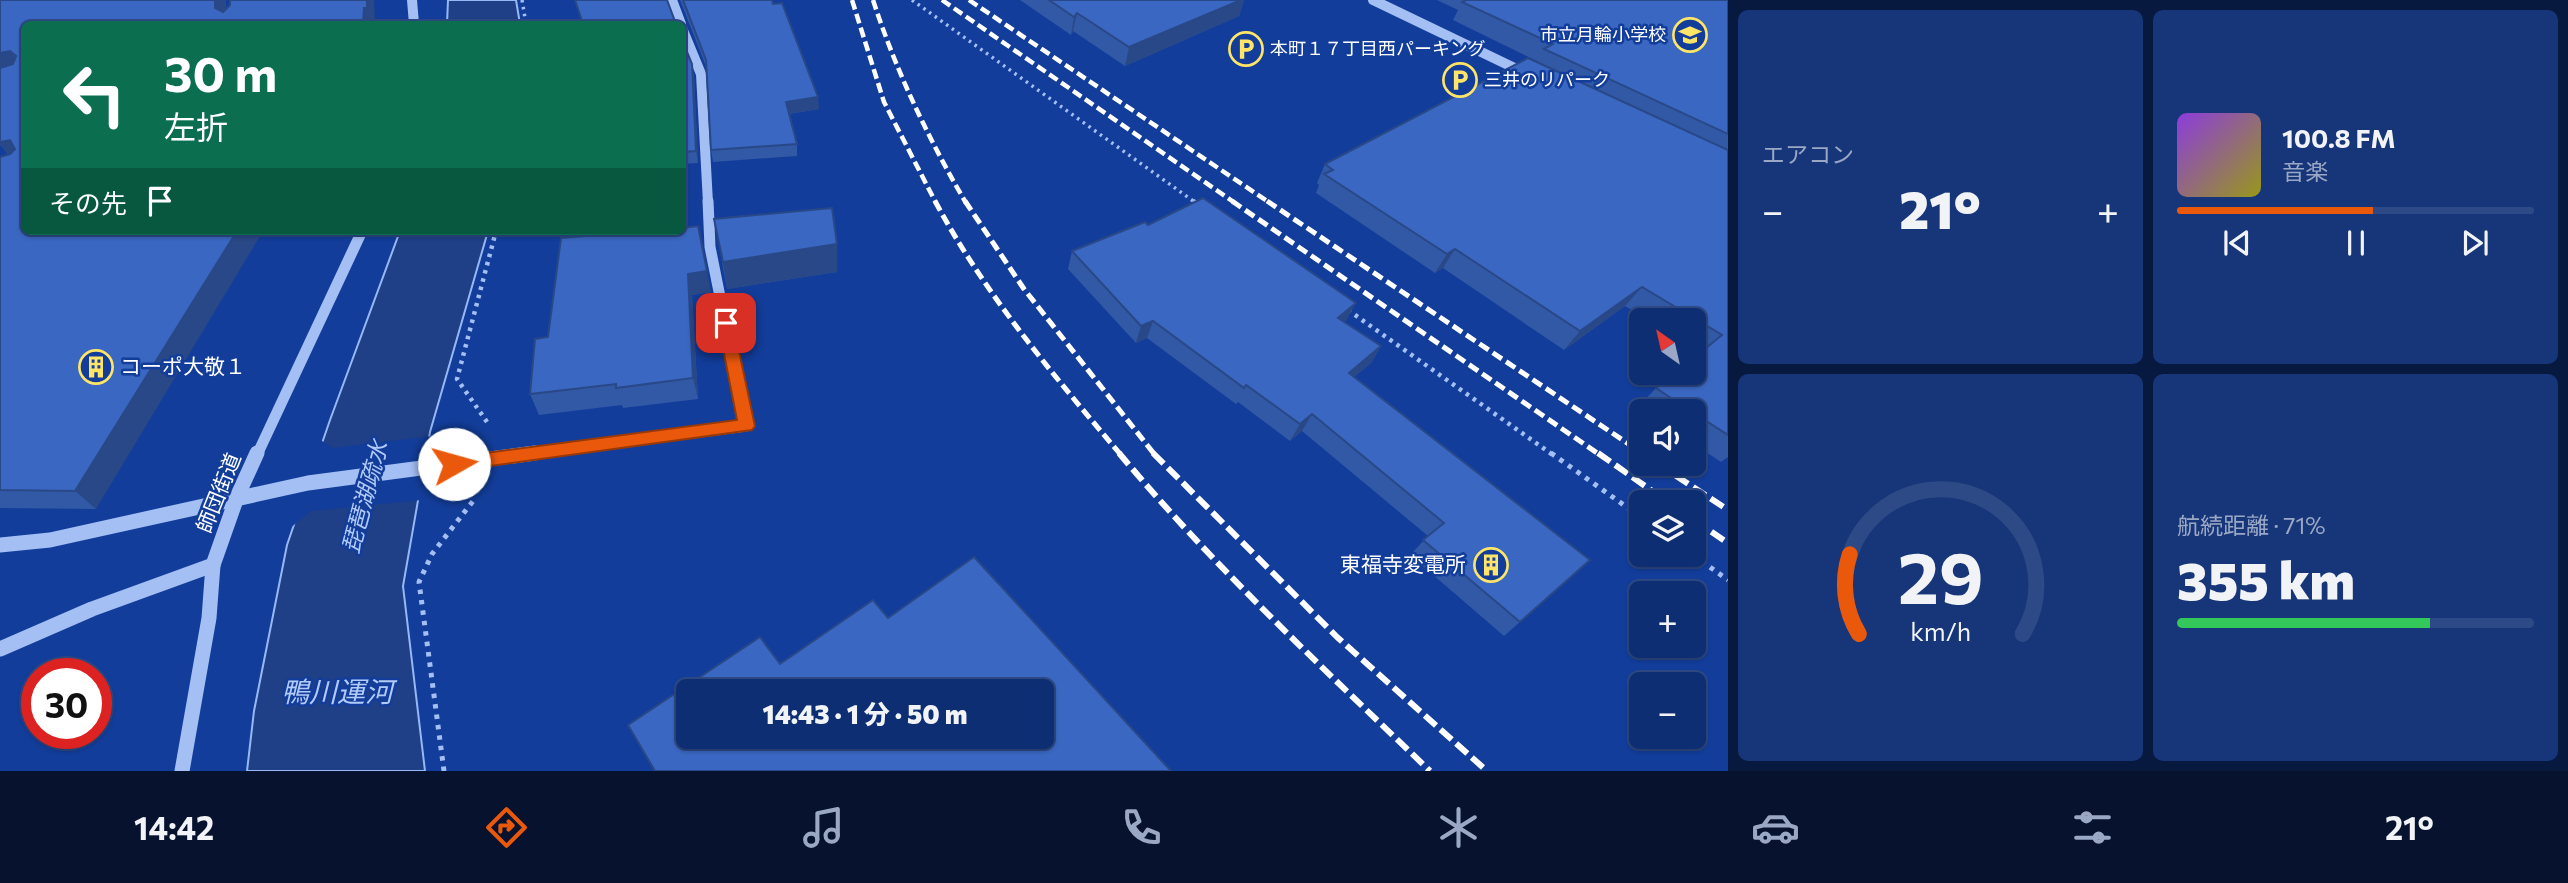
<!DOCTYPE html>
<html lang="ja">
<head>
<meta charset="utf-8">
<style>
	body { margin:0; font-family:Commissioner,"Noto Sans JP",sans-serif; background:#173679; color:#f1f3f6; height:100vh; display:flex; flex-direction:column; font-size:26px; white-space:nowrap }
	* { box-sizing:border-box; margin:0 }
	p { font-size:23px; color:#9ba8c5 }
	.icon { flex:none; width:38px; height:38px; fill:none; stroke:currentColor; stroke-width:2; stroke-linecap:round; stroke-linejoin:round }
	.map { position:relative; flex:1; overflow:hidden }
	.panel { display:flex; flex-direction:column; gap:10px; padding:10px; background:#081940; width:840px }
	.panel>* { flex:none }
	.hud { position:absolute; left:21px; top:21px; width:665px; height:214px; border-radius:10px; box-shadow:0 2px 5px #0004,0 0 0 2px #2e4a86; background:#0b6e4f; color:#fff; overflow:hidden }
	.needle { width:46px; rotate:326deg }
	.tools { position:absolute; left:1629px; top:308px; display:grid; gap:14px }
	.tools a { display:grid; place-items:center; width:77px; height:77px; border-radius:10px; background:#0e2e74; box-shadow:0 2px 5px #0004,0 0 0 2px #2e4a86; font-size:35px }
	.speed { position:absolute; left:21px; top:658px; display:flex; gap:14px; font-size:35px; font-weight:700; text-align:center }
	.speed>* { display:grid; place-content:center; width:91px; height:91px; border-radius:50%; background:#0e2e74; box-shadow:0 2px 5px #0004,0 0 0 2px #2e4a86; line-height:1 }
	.speed .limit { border:10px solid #d22; background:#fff; color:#111 }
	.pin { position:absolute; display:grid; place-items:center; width:60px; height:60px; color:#fff; margin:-30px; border-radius:14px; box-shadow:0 4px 10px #0006 }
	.me { position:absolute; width:77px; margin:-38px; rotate:83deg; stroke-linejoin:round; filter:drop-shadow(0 0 5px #0008) }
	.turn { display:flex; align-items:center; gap:24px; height:147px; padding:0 28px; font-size:32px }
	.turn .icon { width:91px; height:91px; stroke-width:2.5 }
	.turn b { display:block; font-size:49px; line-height:60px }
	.then { display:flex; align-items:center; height:66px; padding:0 28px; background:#0003; gap:14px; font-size:26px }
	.big { font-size:52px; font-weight:800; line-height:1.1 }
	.panel .widget { flex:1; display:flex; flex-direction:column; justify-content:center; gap:10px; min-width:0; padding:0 24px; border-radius:10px; background:#173679 }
	.panel .dial { align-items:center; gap:0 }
	.dial svg { height:182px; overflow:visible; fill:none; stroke:#2e4a86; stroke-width:7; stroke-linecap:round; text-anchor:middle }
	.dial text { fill:#f1f3f6; stroke:none }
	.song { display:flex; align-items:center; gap:21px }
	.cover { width:84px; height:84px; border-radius:10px; background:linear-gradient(135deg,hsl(270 70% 55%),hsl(60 70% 35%)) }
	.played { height:7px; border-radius:4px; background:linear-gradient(90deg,#ea580c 55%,#2e4a86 55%) }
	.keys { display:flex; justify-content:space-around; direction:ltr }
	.heat { display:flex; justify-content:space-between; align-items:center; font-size:38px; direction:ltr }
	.charge { height:10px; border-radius:5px; background:linear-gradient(90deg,#34c759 71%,#2e4a86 0) }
	.panel .tiles { flex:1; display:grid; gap:10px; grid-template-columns:repeat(2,1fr) }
	.trip { position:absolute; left:676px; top:679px; width:378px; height:70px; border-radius:10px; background:#0e2e74; box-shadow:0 2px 5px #0004,0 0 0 2px #2e4a86; font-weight:800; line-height:70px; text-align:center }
	.tab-bar { display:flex; height:112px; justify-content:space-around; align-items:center; background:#06122e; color:#9ba8c5 }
	.tab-bar .icon { width:49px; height:49px }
	.tab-bar .active { color:#ea580c }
	.tab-bar b { font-size:32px; color:#f1f3f6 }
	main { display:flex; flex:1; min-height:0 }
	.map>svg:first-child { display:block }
	.water { fill:#1f3f86; stroke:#96b8f7; stroke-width:2 }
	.pier { fill:#123d9a }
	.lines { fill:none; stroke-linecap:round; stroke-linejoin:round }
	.path-far2 { stroke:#a4bff4; stroke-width:3.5; stroke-dasharray:2.5 4.5; stroke-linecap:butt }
	.path-far1 { stroke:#a4bff4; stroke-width:4.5; stroke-dasharray:3.5 5; stroke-linecap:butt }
	.path { stroke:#a4bff4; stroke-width:5; stroke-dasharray:4.5 6; stroke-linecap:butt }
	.minor-far2 { stroke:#a4bff4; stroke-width:10 }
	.minor-far1 { stroke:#a4bff4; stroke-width:11 }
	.minor { stroke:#a4bff4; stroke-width:15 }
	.rail-far2 { stroke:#fff; stroke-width:4.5; stroke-dasharray:10 4.5; stroke-linecap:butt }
	.rail-far1 { stroke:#fff; stroke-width:5; stroke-dasharray:11 5; stroke-linecap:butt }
	.rail { stroke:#fff; stroke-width:6; stroke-dasharray:15 6; stroke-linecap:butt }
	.wall { fill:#3259a6 }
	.shaded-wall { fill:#294887 }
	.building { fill:#3a67c1; stroke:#294887; stroke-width:2; fill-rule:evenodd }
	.route { fill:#ea580c; stroke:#983908; stroke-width:2 }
	.labels { text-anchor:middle; stroke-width:5; stroke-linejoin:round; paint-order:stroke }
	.far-poi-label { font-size:18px; fill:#fff; stroke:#123d9a; text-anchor:start }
	.poi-label { font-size:21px; fill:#fff; stroke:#123d9a; text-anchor:start }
	.street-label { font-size:21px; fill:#fff; stroke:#123d9a }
	.water-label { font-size:23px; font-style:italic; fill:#b1cafa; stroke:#123d9a }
	.near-water-label { font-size:28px; font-style:italic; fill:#b1cafa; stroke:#123d9a }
</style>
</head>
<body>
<main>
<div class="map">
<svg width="1728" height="771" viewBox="0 0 1728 771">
	<rect width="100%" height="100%" fill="#123d9a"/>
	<g class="water">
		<path d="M448,0H516L520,24H447Z"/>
		<path d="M400,231H488L430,432L403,586L425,771H247L254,711L287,545L330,420Z"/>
	</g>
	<path class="pier" d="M433,436L422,500L311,511L289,529L319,439L333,448Z"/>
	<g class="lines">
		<g class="path-far2">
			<path d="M522,0L526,24"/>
			<path d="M912,0L1196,203"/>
		</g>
		<g class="path-far1">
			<path d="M1193,201L1198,204"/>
			<path d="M1348,310L1553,455"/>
			<path d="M487,422L457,379L496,231"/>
		</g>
		<g class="path">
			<path d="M1551,453L1642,518"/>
			<path d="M1693,555L1728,580"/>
			<path d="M444,771L419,582L432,554L473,501"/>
		</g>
		<g class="minor-far2">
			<path d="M412,0L414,24"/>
			<path d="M672,0L681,24"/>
			<path d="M1373,0L1525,73"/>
			<path d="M682,28L701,74L708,203"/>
		</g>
		<g class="minor-far1">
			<path d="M257,455L362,231"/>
			<path d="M522,455L746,426L710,247L708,201"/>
		</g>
		<g class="minor">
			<path d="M0,545L50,540L308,483L535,453"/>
			<path d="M0,649L92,609L213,565L237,497L257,453"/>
			<path d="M182,771L209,618L213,565"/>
		</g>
		<g class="rail-far2">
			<path d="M852,0L884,102L936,203"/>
			<path d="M873,0C896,71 928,138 966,203"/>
			<path d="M942,0L1235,203"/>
			<path d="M969,0L1270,203"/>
		</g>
		<g class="rail-far1">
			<path d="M935,201C984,293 1054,376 1121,455"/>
			<path d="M965,201L1024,289L1155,455"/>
			<path d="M1232,201L1600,455"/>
			<path d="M1267,201L1642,453"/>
		</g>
		<g class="rail">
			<path d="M1119,453C1214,567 1324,669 1430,771"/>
			<path d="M1153,453L1337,637L1487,771"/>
			<path d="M1598,453L1668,502"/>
			<path d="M1658,464L1728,510"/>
			<path d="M1694,520L1728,543"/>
		</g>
	</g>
	<g class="wall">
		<path d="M0,0H226V9L374,0L24,24L96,509L0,508V157L8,154L0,145Z"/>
		<path d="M680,0H772L773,4L819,109L789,114L797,144V156L713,162L711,150L707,69Z"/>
		<path d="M1020,0H1244L1239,16L1125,66L1073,31L1071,35Z"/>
		<path d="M1437,0H1728V457L1721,462L1694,444V411H1645L1638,407L1656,388L1701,353L1694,348V320H1648L1625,306L1564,350L1443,268L1435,273L1316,193L1319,185L1317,183L1325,164L1536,62L1537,61L1453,20L1458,10Z"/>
		<path d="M682,40L694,76L698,163L682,164Z"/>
		<path d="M714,219L837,272L727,289Z"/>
		<path d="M1148,225L1346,321L1344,322L1381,346L1371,363L1354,377L1520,622L1504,636L1410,555L1428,536L1302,431L1290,441L1238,402L1236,404L1147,338L1136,343L1068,269L1072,251Z"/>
		<path d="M561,238L711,292L692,295L698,399L623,408L622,405L539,415L530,394L548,337Z"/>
		<path d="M888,618L1171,771H654L628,725Z"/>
	</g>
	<g class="shaded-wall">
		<path d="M215,0H226V24L215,8Z"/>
		<path d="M367,0H374L375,24H363L364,8Z"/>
		<path d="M1241,0H1244L1239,16L1125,66L1129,47Z"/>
		<path d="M1077,13L1073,31L1071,35L1074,17Z"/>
		<path d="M10,51L24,70L0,69V53Z"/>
		<path d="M692,64L694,76L698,163L696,151Z"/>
		<path d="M818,97L819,109L787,114L786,102Z"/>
		<path d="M10,140L24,158L15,162L0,145V142Z"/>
		<path d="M237,231H263L96,509L75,491Z"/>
		<path d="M837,244V272L727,289L723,262Z"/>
		<path d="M1455,249L1443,268L1435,273L1447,254Z"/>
		<path d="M707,271L711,292L692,295L698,399L693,378L688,274Z"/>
		<path d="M1642,287L1625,306L1564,350L1580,331Z"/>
		<path d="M1356,303L1346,321L1328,335L1338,318Z"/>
		<path d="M1153,321L1147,338L1136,343L1141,326Z"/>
		<path d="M1381,346L1371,363L1339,389L1349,373Z"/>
		<path d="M1312,414L1302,431L1290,441L1300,424Z"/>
	</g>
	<g class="building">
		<path d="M0,0H215V8L223,12L230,5V0H367V8H364L363,24H24V231H237L75,491L0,490V157L10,154L15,149L10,140L0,142V68L13,64L16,56L10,51L0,53Z"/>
		<path d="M575,0H667L676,24H583Z"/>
		<path d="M683,0H772L773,4L782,3L818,97L786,102L797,144L711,150L706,60Z"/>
		<path d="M1049,0H1241L1129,47L1077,13L1074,17Z"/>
		<path d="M1466,0H1728V134L1544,49L1553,44L1462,2Z"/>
		<path d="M682,40L692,64L696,151L682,152Z"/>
		<path d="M1528,58L1728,150V435L1694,413V411H1691L1656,388L1676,373H1694V358L1722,335L1642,287L1580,331L1455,249L1447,254L1324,174L1333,170L1325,164Z"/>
		<path d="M1203,198L1356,303L1338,318L1381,346L1349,373L1590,560L1520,622L1423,540L1444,523L1312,414L1300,424L1246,385L1244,388L1153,321L1141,326L1072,251L1145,222L1148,225Z"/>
		<path d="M832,208L837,244L723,262L714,219Z"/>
		<path d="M698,226L707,271L688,274L693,378L616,388V384L530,394L535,339L548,337L561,238L644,231H682V228Z"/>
		<path d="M974,557L1171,771H655L628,725L760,637L780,664L873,600L888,618ZM688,691H1041V737H688Z"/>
	</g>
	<path class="route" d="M726,318L733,323L755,426L752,430L454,471L448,469L445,464L448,459L454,457L737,420L718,323Z"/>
	<defs>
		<g id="school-ring" transform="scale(1.75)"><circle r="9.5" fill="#123d9a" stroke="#ffe567" stroke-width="1.5"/><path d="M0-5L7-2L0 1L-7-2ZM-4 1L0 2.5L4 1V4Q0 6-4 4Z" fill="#ffe567"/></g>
		<g id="parking-ring" transform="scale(1.75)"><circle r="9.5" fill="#123d9a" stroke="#ffe567" stroke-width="1.5"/><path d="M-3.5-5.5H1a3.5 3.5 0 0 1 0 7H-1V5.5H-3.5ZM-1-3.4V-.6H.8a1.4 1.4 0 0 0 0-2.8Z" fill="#ffe567"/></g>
		<g id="building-ring" transform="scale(1.75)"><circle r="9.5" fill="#123d9a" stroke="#ffe567" stroke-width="1.5"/><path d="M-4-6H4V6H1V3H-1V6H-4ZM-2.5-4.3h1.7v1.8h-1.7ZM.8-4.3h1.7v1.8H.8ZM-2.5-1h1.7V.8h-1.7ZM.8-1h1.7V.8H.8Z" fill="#ffe567"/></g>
	</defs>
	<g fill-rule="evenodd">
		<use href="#school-ring" x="1690" y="35"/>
		<use href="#parking-ring" x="1246" y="49"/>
		<use href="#parking-ring" x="1460" y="80"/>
		<use href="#building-ring" x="96" y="367"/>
		<use href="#building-ring" x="1491" y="565"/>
	</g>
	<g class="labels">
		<g class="far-poi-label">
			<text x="1666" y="41" text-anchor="end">市立月輪小学校</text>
			<text x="1270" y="55">本町１７丁目西パーキング</text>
			<text x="1484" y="86">三井のリパーク</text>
		</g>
		<g class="poi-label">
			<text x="120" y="374">コーポ大敬１</text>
			<text x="1466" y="572" text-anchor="end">東福寺変電所</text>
		</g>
		<g class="street-label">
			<text transform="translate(219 493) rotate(-68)" y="7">師団街道</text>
		</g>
		<g class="water-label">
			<text transform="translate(365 497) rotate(-75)" y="8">琵琶湖疏水</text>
		</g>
		<g class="near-water-label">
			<text x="337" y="702">鴨川運河</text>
		</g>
	</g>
</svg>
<div class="tools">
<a><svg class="needle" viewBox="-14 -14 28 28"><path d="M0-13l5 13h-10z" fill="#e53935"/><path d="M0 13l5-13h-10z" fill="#9ba8c5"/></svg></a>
<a><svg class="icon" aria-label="sound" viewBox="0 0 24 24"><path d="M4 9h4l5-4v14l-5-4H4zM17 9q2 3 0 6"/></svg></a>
<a><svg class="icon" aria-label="layers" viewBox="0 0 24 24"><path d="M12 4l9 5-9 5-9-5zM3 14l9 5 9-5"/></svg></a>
<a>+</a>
<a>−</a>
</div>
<div class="speed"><div class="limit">30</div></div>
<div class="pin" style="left:726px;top:323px;background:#d93025"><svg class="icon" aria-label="arrive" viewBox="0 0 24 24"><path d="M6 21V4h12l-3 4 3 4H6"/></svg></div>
<svg class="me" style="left:454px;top:464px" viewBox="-20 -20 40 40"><circle r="19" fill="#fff"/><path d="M0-13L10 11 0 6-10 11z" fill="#ea580c"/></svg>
<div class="trip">14:43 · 1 分 · 50 m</div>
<div class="hud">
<div class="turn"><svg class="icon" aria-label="left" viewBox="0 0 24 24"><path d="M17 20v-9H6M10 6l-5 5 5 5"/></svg><div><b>30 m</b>左折</div></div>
<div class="then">その先<svg class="icon" aria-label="arrive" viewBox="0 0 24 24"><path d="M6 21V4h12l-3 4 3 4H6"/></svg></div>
</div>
</div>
<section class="panel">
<div class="tiles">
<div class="widget"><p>エアコン</p>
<div class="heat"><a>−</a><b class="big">21°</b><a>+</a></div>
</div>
<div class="widget">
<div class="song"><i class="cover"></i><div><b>100.8 FM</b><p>音楽</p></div></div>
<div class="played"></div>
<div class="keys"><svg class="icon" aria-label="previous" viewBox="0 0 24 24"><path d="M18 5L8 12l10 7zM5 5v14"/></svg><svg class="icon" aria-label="pause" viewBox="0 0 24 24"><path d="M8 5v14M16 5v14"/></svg><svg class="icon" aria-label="next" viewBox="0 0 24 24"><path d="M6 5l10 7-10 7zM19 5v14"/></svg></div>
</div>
<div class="widget dial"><svg viewBox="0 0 100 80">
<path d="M14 69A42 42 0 1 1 86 69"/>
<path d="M14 69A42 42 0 0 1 10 34" stroke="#ea580c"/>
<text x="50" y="56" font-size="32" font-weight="700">29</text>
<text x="50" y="72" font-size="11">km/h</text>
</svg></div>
<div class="widget"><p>航続距離 · 71%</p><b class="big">355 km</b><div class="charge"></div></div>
</div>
</section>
</main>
<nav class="tab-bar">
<b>14:42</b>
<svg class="icon active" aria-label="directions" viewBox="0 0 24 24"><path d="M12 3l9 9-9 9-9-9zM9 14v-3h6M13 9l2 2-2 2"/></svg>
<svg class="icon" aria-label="music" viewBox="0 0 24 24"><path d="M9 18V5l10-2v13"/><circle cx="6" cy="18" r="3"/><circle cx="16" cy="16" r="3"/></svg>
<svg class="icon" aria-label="phone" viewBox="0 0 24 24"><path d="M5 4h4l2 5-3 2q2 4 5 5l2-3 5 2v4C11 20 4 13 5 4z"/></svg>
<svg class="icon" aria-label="climate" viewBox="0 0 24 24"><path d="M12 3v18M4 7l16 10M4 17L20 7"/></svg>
<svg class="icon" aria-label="car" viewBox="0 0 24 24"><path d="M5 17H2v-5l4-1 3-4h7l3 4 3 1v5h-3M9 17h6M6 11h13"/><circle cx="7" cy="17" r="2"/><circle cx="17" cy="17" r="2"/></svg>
<svg class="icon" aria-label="filters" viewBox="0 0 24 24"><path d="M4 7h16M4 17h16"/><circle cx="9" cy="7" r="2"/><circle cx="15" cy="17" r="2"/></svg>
<b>21°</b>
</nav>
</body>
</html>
